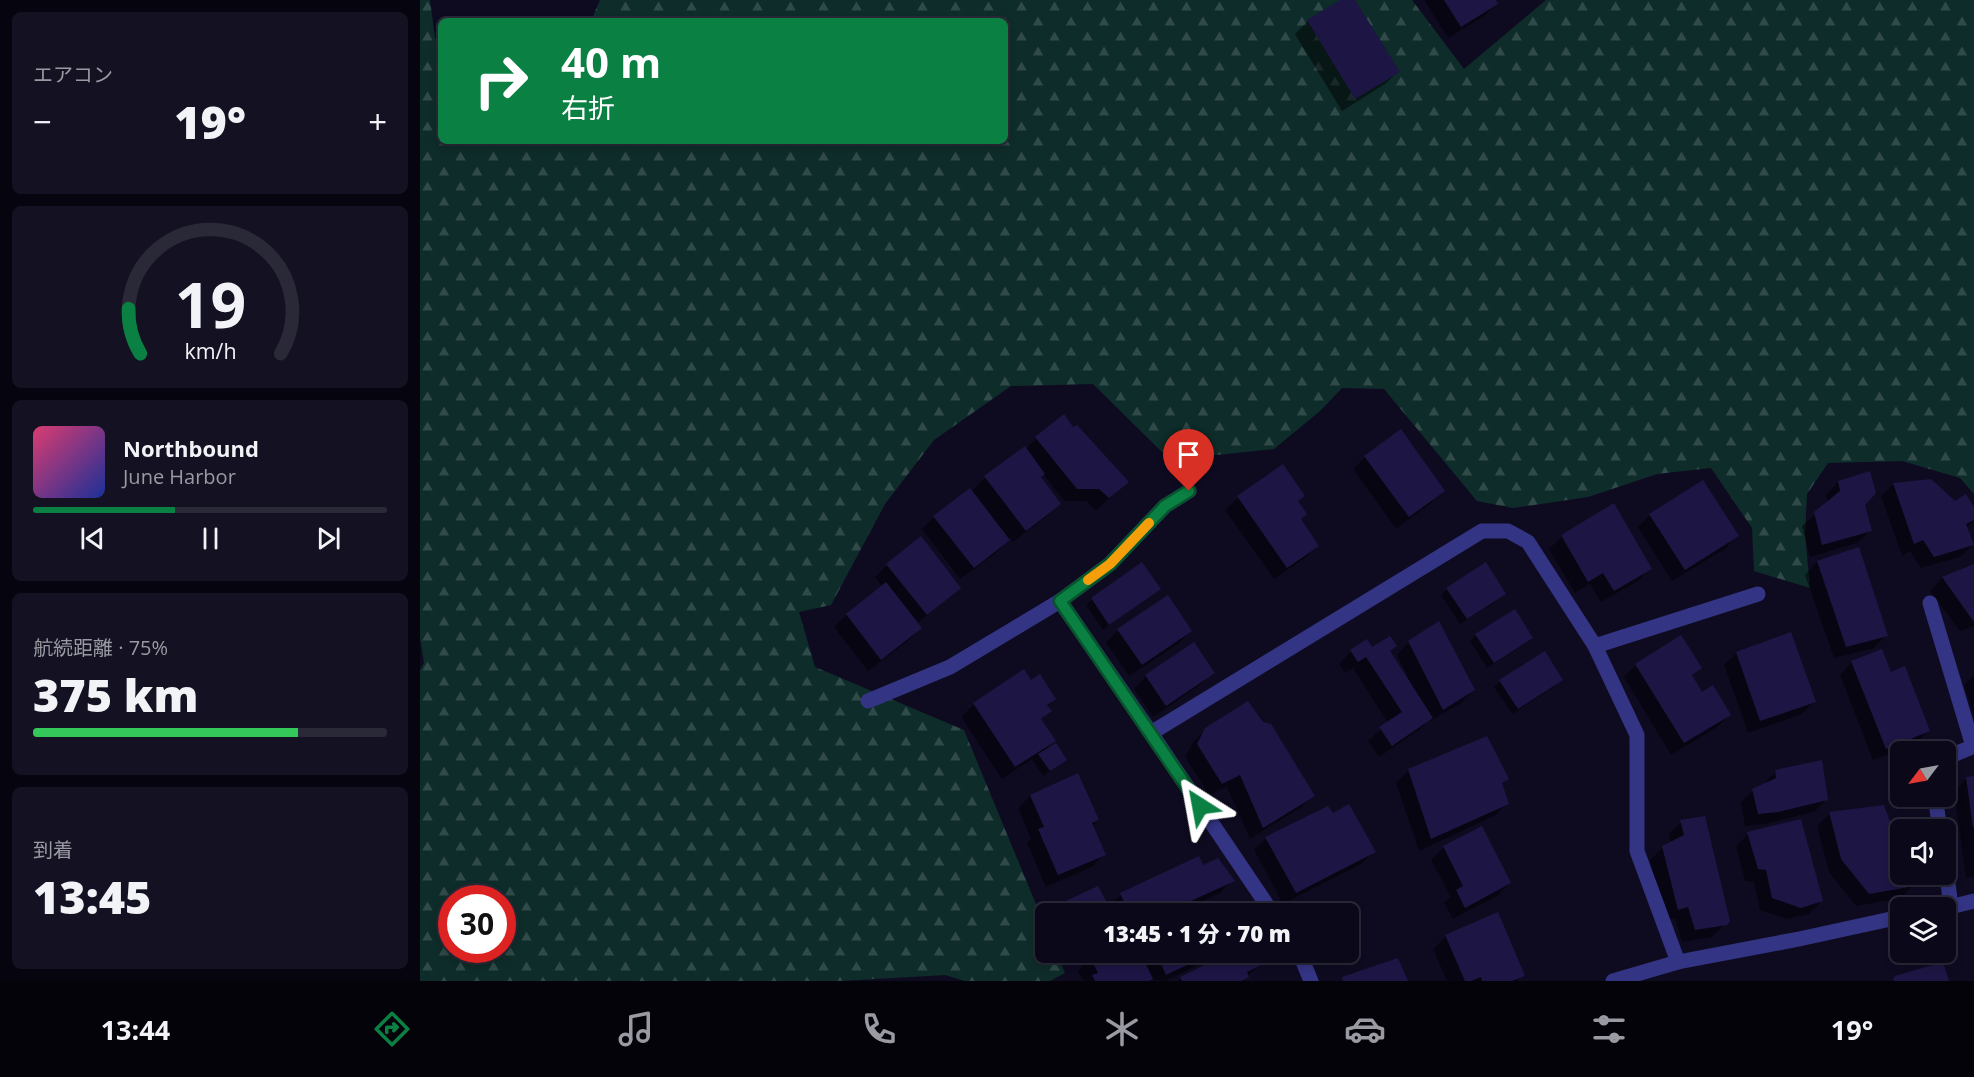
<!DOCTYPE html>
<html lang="ja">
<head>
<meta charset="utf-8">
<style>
	body { margin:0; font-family:"Open Sans","Noto Sans JP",sans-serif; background:#131122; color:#f1f3f6; height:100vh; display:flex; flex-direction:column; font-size:22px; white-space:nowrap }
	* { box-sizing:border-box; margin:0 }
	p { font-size:20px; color:#999aa2 }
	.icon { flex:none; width:33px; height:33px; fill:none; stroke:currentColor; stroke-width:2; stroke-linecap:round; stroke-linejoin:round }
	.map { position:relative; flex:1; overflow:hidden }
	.drawer { display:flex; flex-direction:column; gap:12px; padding:12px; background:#06040e; width:420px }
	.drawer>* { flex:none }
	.top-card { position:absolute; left:18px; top:18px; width:570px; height:126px; border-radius:9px; box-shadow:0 3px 9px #0003,0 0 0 2px #2a2938; background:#0b8043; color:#fff; overflow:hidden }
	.needle { width:39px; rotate:238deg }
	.buttons { position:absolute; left:1470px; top:741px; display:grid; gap:12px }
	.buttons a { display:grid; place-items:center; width:66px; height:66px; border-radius:9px; background:#0a0819; box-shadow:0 3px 9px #0003,0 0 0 2px #2a2938; font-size:30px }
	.speed { position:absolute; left:18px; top:885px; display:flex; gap:12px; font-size:30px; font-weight:700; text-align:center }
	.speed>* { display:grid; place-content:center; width:78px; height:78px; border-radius:50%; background:#0a0819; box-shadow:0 3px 9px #0003,0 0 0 2px #2a2938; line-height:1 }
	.speed .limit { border:9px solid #d22; background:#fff; color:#111 }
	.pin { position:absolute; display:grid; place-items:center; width:51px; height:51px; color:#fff; margin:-62px -26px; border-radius:50% 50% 50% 0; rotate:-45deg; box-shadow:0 0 6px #0007 }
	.pin .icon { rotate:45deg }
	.me { position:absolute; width:66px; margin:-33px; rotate:326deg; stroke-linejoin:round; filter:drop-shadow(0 0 4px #0008) }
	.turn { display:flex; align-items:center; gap:21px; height:126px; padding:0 24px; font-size:27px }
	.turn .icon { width:78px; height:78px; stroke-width:2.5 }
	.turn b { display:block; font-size:42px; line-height:51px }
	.big { font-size:45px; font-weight:800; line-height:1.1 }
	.drawer .widget { flex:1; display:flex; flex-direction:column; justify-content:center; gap:9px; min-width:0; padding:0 21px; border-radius:9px; background:#131122 }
	.drawer .dial { align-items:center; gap:0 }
	.dial svg { height:156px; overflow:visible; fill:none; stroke:#2a2938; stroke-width:7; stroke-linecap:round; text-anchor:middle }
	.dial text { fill:#f1f3f6; stroke:none }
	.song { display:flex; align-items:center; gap:18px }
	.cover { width:72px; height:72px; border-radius:9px; background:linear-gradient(135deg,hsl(340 70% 55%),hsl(230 70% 35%)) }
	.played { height:6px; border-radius:3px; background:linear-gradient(90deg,#0b8043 40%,#2a2938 40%) }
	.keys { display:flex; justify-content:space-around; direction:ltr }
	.heat { display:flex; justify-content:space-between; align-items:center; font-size:33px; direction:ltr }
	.charge { height:9px; border-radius:4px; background:linear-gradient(90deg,#34c759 75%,#2a2938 0) }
	.trip { position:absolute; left:615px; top:903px; width:324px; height:60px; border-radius:9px; background:#0a0819; box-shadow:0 3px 9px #0003,0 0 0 2px #2a2938; font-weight:800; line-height:60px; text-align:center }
	.menu { display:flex; height:96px; justify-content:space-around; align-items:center; background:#04030a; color:#999aa2 }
	.menu .icon { width:42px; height:42px }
	.menu .active { color:#0b8043 }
	.menu b { font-size:27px; color:#f1f3f6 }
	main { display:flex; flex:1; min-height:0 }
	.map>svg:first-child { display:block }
	.forest { fill:url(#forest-firs); fill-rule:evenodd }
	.shadow { fill:#0007 }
	.building { fill:#1d1644 }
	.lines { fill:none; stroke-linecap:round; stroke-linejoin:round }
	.lane { stroke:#333484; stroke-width:15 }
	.street { stroke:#333484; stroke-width:15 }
	.route-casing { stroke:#07532c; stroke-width:15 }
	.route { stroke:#0b8043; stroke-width:10 }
	.slow { stroke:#f59e0b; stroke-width:10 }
</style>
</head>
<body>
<main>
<section class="drawer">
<div class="widget"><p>エアコン</p>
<div class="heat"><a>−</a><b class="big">19°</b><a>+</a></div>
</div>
<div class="widget dial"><svg viewBox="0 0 100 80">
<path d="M14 69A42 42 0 1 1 86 69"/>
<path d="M14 69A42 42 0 0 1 8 46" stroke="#0b8043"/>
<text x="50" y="56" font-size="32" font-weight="700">19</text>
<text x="50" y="72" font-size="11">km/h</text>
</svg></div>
<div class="widget">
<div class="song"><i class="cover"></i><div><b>Northbound</b><p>June Harbor</p></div></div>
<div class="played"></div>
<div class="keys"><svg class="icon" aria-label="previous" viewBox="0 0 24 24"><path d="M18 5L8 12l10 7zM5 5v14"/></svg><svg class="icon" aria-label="pause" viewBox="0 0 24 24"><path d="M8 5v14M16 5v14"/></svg><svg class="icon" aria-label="next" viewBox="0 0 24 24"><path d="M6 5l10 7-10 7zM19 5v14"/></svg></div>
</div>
<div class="widget"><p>航続距離 · 75%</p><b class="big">375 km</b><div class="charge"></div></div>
<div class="widget"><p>到着</p><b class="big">13:45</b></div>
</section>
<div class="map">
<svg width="1554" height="981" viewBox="0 0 1554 981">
	<defs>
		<pattern id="forest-firs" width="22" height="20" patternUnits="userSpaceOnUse" patternTransform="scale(1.5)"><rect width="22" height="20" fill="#0e2c29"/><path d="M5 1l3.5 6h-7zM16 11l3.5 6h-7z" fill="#304949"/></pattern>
	</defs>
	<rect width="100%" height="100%" fill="#0e0b21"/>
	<path class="forest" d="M0,0H10L15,38L21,41V141H585V21H171L180,0H992L1044,69L1126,0H1554V494L1540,478L1482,461L1408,463L1387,494L1385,534L1390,588L1334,571L1332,528L1291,468L1237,474L1168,497L1093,508L1057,501L964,389L922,388L900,411L854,449L797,455L742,452L673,384L591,386L514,440L465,504L411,605L379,612L395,667L544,730L625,926L626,952L636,953L645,973L630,981H545L525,975L420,981H0V670L4,663L0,638ZM32,898H82V950H32Z"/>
	<g class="shadow">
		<path d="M923,0H934L978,72L965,84L922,111L875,34L888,21Z"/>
		<path d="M1004,0H1074L1076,4L1064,16L1028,38Z"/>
		<path d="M652,430L707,482L676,510L666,501H644L623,474L620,477L639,504L627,516L593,542L590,538L576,553L540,579L502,529L514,517L551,492L565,477L605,450L616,438Z"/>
		<path d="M945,457L1023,491L1011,503L976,529L933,469Z"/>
		<path d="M863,467L883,496L877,502L880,520L897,545L885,558L854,579L805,510L818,498Z"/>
		<path d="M1418,482L1444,504L1450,531L1437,543L1390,557L1382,526L1408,503L1406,495Z"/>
		<path d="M1474,484L1554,510V521L1546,528L1553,545L1540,557L1501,568L1490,551L1482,556L1461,496Z"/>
		<path d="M1230,515L1317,536L1305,549L1252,581L1218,527Z"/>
		<path d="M1142,536L1230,568L1218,581L1181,602L1170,584L1155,593L1129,549Z"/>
		<path d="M1438,548L1467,635L1454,648L1414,658L1385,575L1397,562Z"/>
		<path d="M467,565L539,588L497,624L500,628L488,641L448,671L414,627L427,615L463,587L455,577Z"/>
		<path d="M1554,565V626L1540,631L1510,591L1522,578Z"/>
		<path d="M739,589L683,630L666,605L672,599Z"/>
		<path d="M1027,589L1084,594L1078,600L1040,624L1021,595Z"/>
		<path d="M698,630L770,631L758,644L709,676L686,643Z"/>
		<path d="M1056,635L1112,638L1105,644L1067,668L1050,641Z"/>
		<path d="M989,642L1054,690L1041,703L1010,721L1009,720L999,730L959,757L948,741L968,723L933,668L925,673L919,664L931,651L975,646L969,653L988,683L990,682L977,655Z"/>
		<path d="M1317,653L1394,702L1382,714L1328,733L1304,665Z"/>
		<path d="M1432,662L1509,730L1496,743L1453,760L1420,675Z"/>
		<path d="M1216,665L1280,668L1271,677L1281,694L1309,715L1297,727L1251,755L1204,677Z"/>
		<path d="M603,671L610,682L634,699L627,707L630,711L620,721L634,741L624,751L645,760L623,776L612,759L582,779L541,717L553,705Z"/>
		<path d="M793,673L780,685L733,717L714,689L726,676Z"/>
		<path d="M1554,675V716L1544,685Z"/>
		<path d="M1141,680L1135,686L1092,714L1074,687L1080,681Z"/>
		<path d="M786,729L893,795L880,808L830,839L807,787L789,795L765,757L773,742Z"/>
		<path d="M989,770L1087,779L1081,785L1087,804L1074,816L999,851L976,783Z"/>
		<path d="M1356,771L1407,799L1394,812L1345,824L1325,826L1321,803L1333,790L1343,785Z"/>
		<path d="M1554,777V877L1546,878L1534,791L1546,779Z"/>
		<path d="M610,796L678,820L672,826L684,854L672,867L626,887L607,843L611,839L598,808Z"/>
		<path d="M1463,807L1480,853V874L1493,885L1481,898L1436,906L1409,872L1397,826L1410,813Z"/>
		<path d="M1261,822L1308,921L1292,937L1262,942L1255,918L1245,921L1230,860L1243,847L1251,843L1249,834Z"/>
		<path d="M1328,834L1401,901L1389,914L1367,919L1340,910L1334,882L1325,881L1316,846Z"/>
		<path d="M846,838L954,852L941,864L863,904L834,850Z"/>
		<path d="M1024,847L1090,883L1077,896L1033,919L1024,903L1031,897L1011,860Z"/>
		<path d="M778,858L782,867L813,880L800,893L755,914H635L634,912L640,906L688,907L701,895Z"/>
		<path d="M1026,936L1103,975L1097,981H1027L1013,949Z"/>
		<path d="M682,952L721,957L725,952H805L745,981L730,980L729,981H663L658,971L670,958Z"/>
		<path d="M839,965L823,981H758L761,978Z"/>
	</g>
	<g class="building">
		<path d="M920,0H935L980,72L935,99L887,20Z"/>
		<path d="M1024,0H1076L1078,4L1041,27Z"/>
		<path d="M644,414L653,427L657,425L709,482L689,498L679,489H657L615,437Z"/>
		<path d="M981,429L1025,491L989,517L944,456Z"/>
		<path d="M605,446L625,474L621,477L641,504L606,531L564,476Z"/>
		<path d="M863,464L885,496L878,501L887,514L881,519L899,546L867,568L817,496Z"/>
		<path d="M1450,471L1456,493L1445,505L1452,531L1402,545L1394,512L1420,491L1418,481Z"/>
		<path d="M1511,479L1535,501L1546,494L1554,507V520L1546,524L1554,545L1514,557L1503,540L1494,544L1473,483Z"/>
		<path d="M1283,480L1319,536L1265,570L1229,514Z"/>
		<path d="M550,488L590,540L554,568L513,516Z"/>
		<path d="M1194,503L1232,569L1194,591L1183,573L1168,582L1141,535Z"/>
		<path d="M501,536L541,588L507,615L466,564Z"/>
		<path d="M1439,547L1468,636L1426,647L1397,561Z"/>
		<path d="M722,562L741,589L689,625L671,598Z"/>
		<path d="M1066,562L1086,594L1047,619L1026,588Z"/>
		<path d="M1554,564V622L1522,577Z"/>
		<path d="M466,582L502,628L461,660L426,614Z"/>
		<path d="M748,595L772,631L722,665L697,629Z"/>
		<path d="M1095,609L1113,638L1074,663L1055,634Z"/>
		<path d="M1019,621L1055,690L1023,710L988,641Z"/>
		<path d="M1371,632L1396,702L1340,721L1316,652Z"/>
		<path d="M1261,635L1282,668L1272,675L1282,692L1293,685L1311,715L1264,743L1215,664Z"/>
		<path d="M970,636L977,646L970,651L1013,718L972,746L959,727L982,712L946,657L938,662L930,650L947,639L952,647Z"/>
		<path d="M774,642L795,673L746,706L725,675Z"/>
		<path d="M1462,649L1471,672L1485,666L1510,731L1466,749L1431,661Z"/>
		<path d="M1125,651L1143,680L1098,709L1079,680Z"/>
		<path d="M604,669L611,680L620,674L636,699L627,705L632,711L621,719L636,741L595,767L553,703Z"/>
		<path d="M828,701L843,722L851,724L895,796L843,828L820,775L802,784L777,744L785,728Z"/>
		<path d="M1067,736L1089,779L1082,783L1089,804L1011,839L988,769Z"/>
		<path d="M636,743L647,760L630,771L618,754Z"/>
		<path d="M1402,760L1408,800L1358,812L1338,814L1332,789L1356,778L1355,770Z"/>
		<path d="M658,773L679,820L672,823L686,855L638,875L618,829L624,827L610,795Z"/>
		<path d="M1554,776V827L1553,828L1546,777Z"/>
		<path d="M929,804L956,852L876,893L845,837L908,806L913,813Z"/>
		<path d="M1464,805L1480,849V874H1491L1495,886L1449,894L1421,859L1409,812Z"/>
		<path d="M1285,816L1310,921L1307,925L1275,930L1268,907L1258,910L1242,846L1264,835L1260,820Z"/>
		<path d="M1381,819L1403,901L1381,908L1352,898L1346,870L1338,869L1327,832Z"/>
		<path d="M1062,826L1091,883L1045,908L1036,890L1043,886L1023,846Z"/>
		<path d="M779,856L783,865L798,858L815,881L753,909L751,905L734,914H709L700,893Z"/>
		<path d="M678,886L693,914H644L639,904Z"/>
		<path d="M811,905L817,914H794Z"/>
		<path d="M1078,912L1105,976L1092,981H1062L1061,977L1051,981H1045L1025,935Z"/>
		<path d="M678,952H720L733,979L729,981H675L672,975L678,973L670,957Z"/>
		<path d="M736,952H794L746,975Z"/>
		<path d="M811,952H835L841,965L827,972L829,977L821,981H762L760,977Z"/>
		<path d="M978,958L988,981H923L922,977Z"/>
		<path d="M1523,962L1529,981H1474L1473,979L1475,976Z"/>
	</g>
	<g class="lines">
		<g class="lane">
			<path d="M1510,603L1553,746"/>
			<path d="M1175,646L1338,594"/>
			<path d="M1526,758L1554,746"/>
			<path d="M1515,796L1520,830"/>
			<path d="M1526,869L1531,906"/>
		</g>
		<g class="street">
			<path d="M640,601L731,733"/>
			<path d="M448,701L530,667L640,601L690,564L745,506L769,491"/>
			<path d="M1526,908L1554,901"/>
			<path d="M853,914L731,733L1062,531H1088L1108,542L1175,646L1217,735V851L1258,962"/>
			<path d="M879,952L891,981"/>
			<path d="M1193,981L1258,962L1379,939L1480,917"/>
		</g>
	</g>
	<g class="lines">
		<g class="route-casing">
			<path id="route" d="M769,491L745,506L690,564L640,601L780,806"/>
		</g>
		<use href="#route" class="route"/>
		<path class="slow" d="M668,580L690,564L729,523"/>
	</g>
</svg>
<div class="buttons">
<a><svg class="needle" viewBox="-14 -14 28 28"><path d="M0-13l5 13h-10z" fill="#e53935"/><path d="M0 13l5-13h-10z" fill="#999aa2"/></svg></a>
<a><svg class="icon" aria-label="sound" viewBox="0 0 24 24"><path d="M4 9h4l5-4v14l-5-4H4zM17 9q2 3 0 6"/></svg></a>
<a><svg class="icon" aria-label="layers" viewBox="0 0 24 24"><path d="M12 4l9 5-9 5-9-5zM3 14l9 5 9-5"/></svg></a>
</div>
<div class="speed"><div class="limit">30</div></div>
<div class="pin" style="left:769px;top:491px;background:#d93025"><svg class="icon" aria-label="arrive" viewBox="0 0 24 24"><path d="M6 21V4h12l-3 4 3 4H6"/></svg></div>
<svg class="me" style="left:780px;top:806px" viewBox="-20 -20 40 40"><path d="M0-17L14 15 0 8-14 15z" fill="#0b8043" stroke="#fff" stroke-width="4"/></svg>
<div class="trip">13:45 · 1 分 · 70 m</div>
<div class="top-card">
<div class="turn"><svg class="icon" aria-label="right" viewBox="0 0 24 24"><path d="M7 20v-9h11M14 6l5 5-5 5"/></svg><div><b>40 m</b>右折</div></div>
</div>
</div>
</main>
<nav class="menu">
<b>13:44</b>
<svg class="icon active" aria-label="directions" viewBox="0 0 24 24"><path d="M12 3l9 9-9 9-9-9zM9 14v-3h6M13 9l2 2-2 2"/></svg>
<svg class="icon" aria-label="music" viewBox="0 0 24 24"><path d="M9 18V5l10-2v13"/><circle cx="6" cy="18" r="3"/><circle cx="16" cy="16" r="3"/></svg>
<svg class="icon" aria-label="phone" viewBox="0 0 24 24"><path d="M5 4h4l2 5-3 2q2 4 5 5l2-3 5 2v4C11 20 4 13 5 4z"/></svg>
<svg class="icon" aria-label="climate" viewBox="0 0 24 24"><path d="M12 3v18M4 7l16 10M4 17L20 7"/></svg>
<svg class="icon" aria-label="car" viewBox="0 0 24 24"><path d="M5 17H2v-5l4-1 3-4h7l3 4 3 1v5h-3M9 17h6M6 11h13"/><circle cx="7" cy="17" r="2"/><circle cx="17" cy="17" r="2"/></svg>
<svg class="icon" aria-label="filters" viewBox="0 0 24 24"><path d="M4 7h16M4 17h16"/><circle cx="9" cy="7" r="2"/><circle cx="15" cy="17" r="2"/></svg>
<b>19°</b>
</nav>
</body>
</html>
